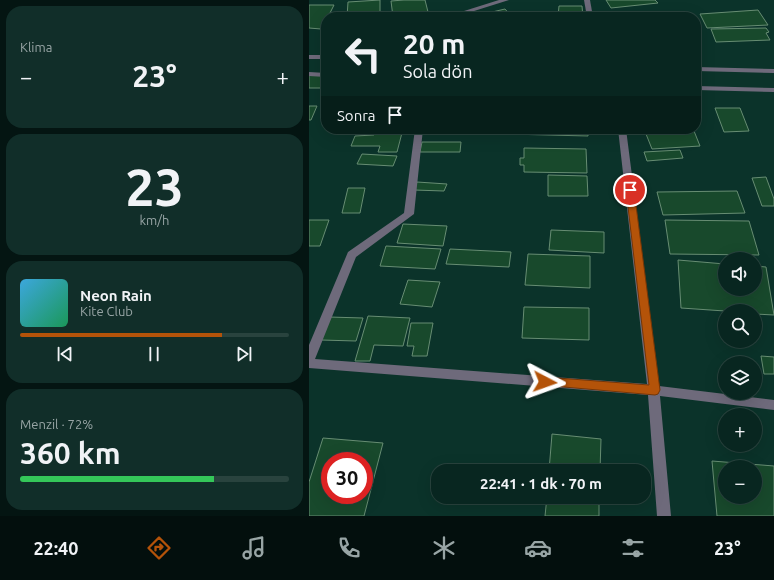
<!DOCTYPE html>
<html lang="tr">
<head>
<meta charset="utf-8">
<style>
	body { margin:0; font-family:Ubuntu,sans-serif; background:#112e29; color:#f1f3f6; height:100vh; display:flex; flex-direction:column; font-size:15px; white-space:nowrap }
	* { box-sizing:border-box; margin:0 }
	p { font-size:13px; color:#98a5a5 }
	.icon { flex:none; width:22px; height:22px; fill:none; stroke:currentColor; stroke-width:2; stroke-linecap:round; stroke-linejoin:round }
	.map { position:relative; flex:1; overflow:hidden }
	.details { display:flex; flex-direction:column; gap:6px; padding:6px; background:#041512; width:309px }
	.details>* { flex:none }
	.top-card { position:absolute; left:12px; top:12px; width:380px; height:122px; border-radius:16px; box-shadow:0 4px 16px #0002,0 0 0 1px #29433e; background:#082620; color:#f1f3f6; overflow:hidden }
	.buttons { position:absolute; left:409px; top:252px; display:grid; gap:8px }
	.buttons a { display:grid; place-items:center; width:44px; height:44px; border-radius:50%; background:#082620; box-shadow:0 4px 16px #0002,0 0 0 1px #29433e; font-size:20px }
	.speed { position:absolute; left:12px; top:452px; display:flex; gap:8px; font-size:20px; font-weight:700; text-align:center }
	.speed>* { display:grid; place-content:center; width:52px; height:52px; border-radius:50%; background:#082620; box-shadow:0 4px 16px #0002,0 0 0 1px #29433e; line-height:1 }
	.speed .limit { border:6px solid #d22; background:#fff; color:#111 }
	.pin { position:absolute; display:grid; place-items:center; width:34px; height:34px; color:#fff; margin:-17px; border:2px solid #fff; border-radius:50%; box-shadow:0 1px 4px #0007 }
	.me { position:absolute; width:44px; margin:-22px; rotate:94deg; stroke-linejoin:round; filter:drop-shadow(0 0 3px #0008) }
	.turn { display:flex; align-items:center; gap:14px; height:84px; padding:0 16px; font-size:18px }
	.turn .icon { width:52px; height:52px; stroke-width:2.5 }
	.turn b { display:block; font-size:28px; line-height:34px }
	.then { display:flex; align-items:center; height:38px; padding:0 16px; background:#0003; gap:8px; font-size:15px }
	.big { font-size:30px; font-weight:700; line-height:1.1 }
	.details .tile { flex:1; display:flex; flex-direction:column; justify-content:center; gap:6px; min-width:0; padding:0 14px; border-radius:16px; background:#112e29 }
	.details .dial { align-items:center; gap:0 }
	.dial b { font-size:52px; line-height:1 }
	.song { display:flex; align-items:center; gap:12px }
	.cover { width:48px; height:48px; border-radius:6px; background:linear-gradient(135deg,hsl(200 70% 55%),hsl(150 70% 35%)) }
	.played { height:4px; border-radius:2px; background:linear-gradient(90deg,#b45309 75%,#29433e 75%) }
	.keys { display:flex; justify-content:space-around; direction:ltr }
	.heat { display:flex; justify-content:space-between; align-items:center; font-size:22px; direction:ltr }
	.charge { height:6px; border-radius:3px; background:linear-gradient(90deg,#34c759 72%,#29433e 0) }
	.trip { position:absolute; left:122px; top:464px; width:220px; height:40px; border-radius:16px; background:#082620; box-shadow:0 4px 16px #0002,0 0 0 1px #29433e; font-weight:700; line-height:40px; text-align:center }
	.tab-bar { display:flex; height:64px; justify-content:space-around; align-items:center; background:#030f0d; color:#98a5a5 }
	.tab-bar .icon { width:28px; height:28px }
	.tab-bar .active { color:#b45309 }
	.tab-bar b { font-size:18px; color:#f1f3f6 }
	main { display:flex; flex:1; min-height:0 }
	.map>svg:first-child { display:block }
	.building { fill:#18492c; stroke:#678d73; fill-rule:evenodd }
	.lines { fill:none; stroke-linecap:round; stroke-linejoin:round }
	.minor { fill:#6e6a7b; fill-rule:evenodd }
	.tertiary { fill:#6e6a7b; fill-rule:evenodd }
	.route { fill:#b45309; stroke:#753606 }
</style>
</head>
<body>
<main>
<section class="details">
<div class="tile"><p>Klima</p>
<div class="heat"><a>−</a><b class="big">23°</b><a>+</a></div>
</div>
<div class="tile dial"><b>23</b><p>km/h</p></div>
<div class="tile">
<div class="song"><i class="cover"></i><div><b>Neon Rain</b><p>Kite Club</p></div></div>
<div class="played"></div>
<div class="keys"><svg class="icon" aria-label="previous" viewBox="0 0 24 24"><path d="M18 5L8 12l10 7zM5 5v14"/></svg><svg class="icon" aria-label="pause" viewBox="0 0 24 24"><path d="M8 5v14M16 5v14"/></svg><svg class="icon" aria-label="next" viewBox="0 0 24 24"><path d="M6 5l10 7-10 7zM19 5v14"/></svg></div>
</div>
<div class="tile"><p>Menzil · 72%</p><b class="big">360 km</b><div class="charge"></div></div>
</section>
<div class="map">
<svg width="465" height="516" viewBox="0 0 465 516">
	<rect width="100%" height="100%" fill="#0b332a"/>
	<g class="building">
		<path d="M71,0V17H38L39,2Z"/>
		<path d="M95,0H116L119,12L100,15V17H84L82,1Z"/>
		<path d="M297,0H346L349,3L302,8Z"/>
		<path d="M0,5H25L19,17H17L12,29L0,28Z"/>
		<path d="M250,6H273L274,17L249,16Z"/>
		<path d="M196,9L202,16L196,17L166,16Z"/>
		<path d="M449,10L459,25L398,28L391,14Z"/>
		<path d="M319,13L321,17H293L292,15Z"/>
		<path d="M457,28L460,32L457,33L461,40L407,42L402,29Z"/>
		<path d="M0,75H17V80L12,88H0Z"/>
		<path d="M0,106H8L2,120H0Z"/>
		<path d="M406,108H431L440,131L415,132Z"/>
		<path d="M67,129H94L88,152H69L71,146H42L46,136L65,135Z"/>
		<path d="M200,129H279V136L199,134Z"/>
		<path d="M334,129H376L335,132Z"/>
		<path d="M385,131L391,146L343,149L337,134Z"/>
		<path d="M113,142H152L151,152H111Z"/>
		<path d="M215,148L277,149L278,173L215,172V165H211V158H215Z"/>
		<path d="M371,150L374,158L338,161L335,152Z"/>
		<path d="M53,154L88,156L84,166L48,164Z"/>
		<path d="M239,175L278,176L279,196H239Z"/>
		<path d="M457,177L465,199V206H453L443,178Z"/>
		<path d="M108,182L138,184L135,191L105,190Z"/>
		<path d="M39,188H56L51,213H33Z"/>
		<path d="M428,191L436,213L354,215L348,192Z"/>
		<path d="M0,220H20L11,246H0Z"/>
		<path d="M356,220L440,221L450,255L361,254Z"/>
		<path d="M94,224L138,226L134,246L88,243Z"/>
		<path d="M242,230L295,232V253L240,250Z"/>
		<path d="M77,246L132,249L126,269L71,266Z"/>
		<path d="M141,249L202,252L200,267L137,264Z"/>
		<path d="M219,254L281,256V288L216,285Z"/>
		<path d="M369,260L416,264V289H446V266L457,267L465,315L446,314V311H416L372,308Z"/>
		<path d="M99,280L131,282L123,307L91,304Z"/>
		<path d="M215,307L280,308V340L213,338Z"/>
		<path d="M59,316L101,318L94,346L65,345L61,361H46Z"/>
		<path d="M20,317L54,318L47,341L12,340Z"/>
		<path d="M102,323H124L118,356H103L105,346H98Z"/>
		<path d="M452,356L465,357V374H455Z"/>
		<path d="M243,434L292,439L291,471H240Z"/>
		<path d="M14,438L74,443L55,516H0V482ZM21,461H55V495H21Z"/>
		<path d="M403,461L465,466V516H408ZM416,467H446V497H416Z"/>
		<path d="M238,497H290V516H236Z"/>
	</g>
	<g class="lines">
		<g class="minor">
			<path d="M190,0H200L146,17H136Z"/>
			<path d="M275,0H281L284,17H278Z"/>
			<path d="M106,129H114L105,214L47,257L6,359L338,384L309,129H317L350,386L465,400V410L351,396L362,516H348L339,395L0,368V345L39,252L95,213Z"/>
		</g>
		<g class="tertiary">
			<rect x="0" y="55" width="17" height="4"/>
			<path d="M387,67L465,69V73L387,71Z"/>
			<path d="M0,72L17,73V77L0,76Z"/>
			<path d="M387,86L465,88V92L387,90Z"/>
		</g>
	</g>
	<path class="route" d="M321,188L325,190L351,390L349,394L346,395L232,385L230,382L232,378L236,377L340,385L317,190Z"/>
</svg>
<div class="buttons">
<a><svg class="icon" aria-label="sound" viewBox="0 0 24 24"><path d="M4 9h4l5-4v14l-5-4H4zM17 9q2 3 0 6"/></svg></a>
<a><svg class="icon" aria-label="search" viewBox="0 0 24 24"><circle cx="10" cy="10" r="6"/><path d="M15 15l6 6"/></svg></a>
<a><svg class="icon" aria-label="layers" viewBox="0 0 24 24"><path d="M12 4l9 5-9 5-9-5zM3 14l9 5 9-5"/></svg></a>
<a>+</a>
<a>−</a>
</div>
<div class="speed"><div class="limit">30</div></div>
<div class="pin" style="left:321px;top:190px;background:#d93025"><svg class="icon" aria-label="arrive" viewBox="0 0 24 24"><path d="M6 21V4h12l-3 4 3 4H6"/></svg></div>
<svg class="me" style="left:236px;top:382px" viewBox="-20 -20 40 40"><path d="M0-17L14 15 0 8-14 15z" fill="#b45309" stroke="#fff" stroke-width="4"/></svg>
<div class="trip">22:41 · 1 dk · 70 m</div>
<div class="top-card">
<div class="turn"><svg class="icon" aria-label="left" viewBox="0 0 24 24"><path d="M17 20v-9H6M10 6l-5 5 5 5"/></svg><div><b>20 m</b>Sola dön</div></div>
<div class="then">Sonra<svg class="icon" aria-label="arrive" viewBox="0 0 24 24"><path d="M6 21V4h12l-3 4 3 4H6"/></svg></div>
</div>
</div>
</main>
<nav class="tab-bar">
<b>22:40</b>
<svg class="icon active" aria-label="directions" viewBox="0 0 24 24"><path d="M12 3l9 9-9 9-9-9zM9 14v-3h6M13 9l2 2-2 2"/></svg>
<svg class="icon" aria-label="music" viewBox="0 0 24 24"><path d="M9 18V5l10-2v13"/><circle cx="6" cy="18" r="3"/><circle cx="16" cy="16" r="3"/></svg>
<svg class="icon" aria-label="phone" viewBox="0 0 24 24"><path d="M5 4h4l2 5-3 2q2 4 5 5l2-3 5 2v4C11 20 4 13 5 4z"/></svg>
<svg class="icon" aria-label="climate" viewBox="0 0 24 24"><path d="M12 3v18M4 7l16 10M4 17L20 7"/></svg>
<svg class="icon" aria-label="car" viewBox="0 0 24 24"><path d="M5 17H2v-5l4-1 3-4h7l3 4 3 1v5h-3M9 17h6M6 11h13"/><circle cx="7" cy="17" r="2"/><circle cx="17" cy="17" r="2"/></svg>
<svg class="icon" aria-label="filters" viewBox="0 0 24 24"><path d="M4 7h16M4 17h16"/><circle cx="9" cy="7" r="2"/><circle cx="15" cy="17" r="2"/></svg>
<b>23°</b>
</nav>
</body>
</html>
